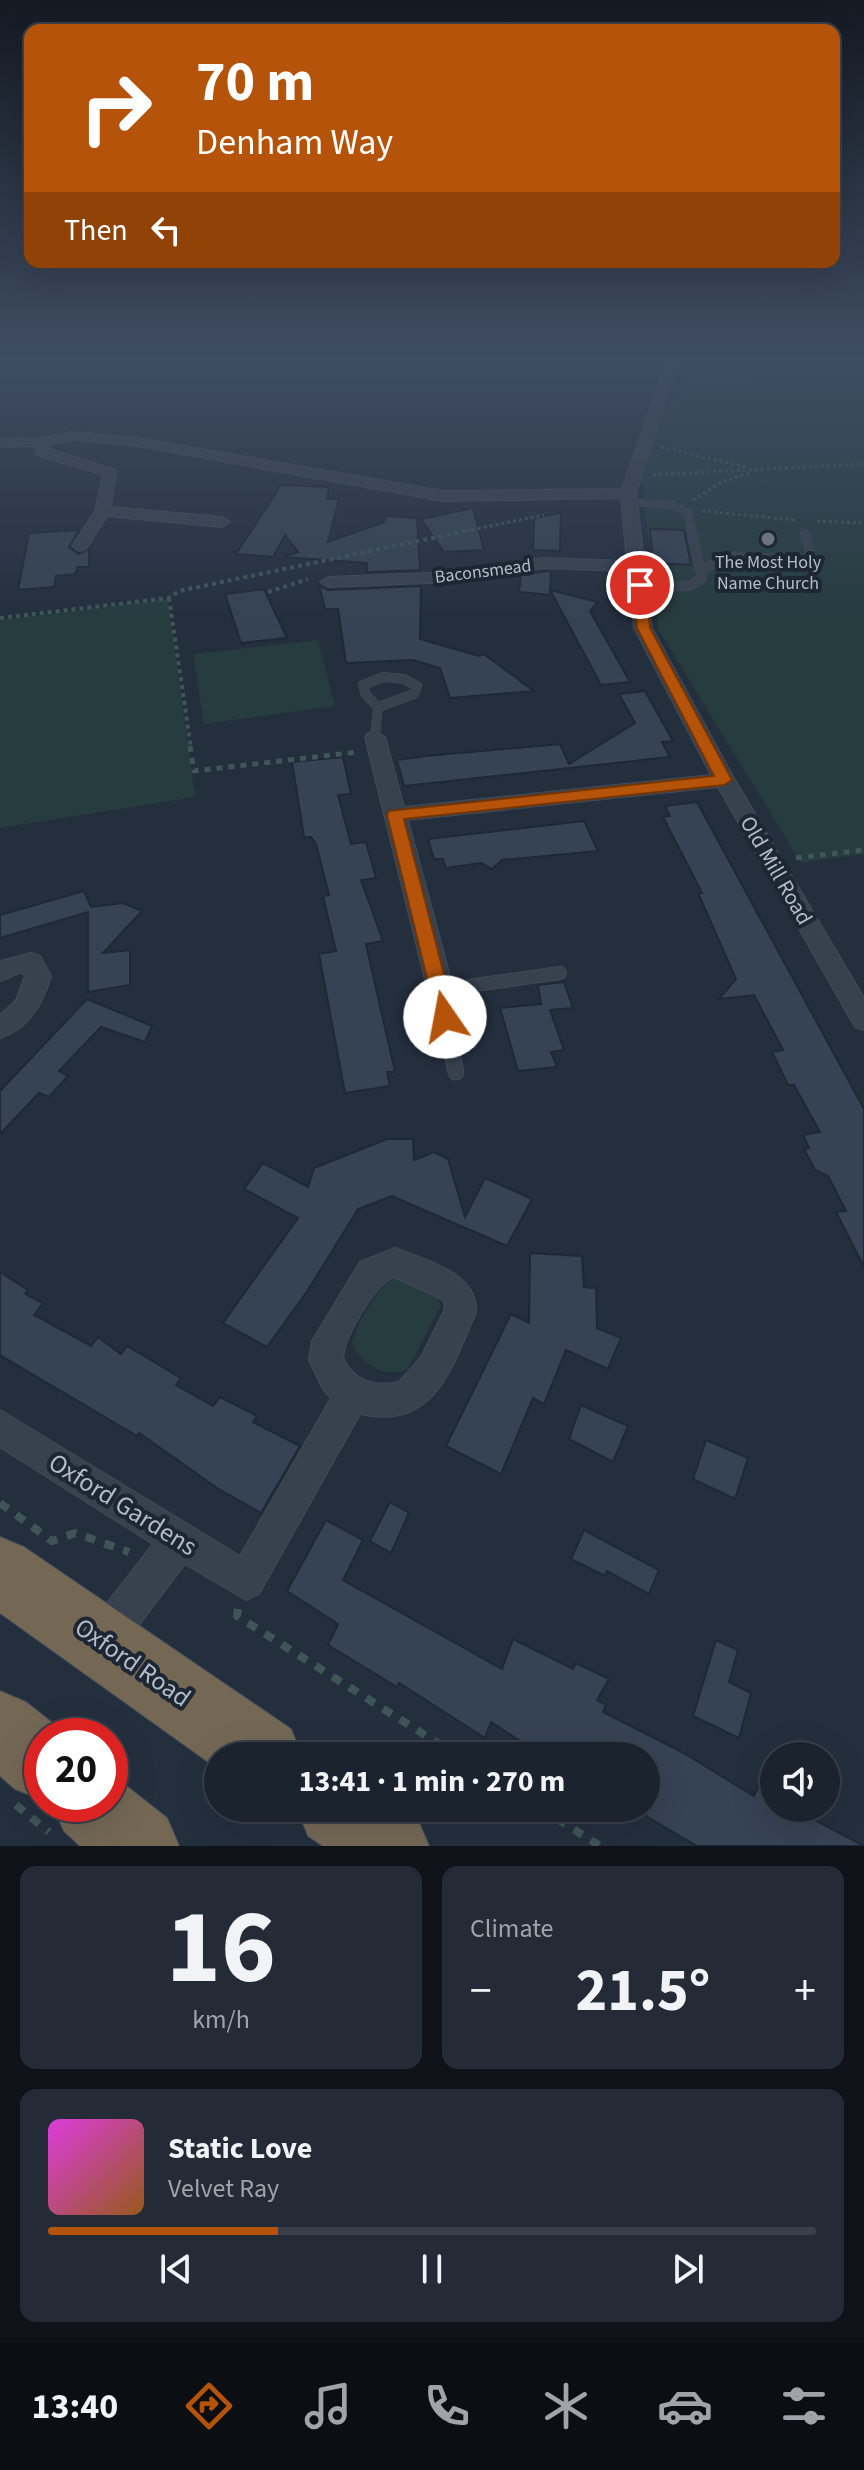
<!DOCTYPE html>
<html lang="en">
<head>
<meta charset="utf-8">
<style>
	body { margin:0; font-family:"Source Sans 3",sans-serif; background:#242b36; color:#f1f3f6; height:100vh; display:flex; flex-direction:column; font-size:30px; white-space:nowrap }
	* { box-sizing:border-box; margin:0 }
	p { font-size:26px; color:#a0a4aa }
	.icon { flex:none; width:44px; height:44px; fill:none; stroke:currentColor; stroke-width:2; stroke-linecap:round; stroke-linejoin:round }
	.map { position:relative; height:1846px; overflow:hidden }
	.drawer { display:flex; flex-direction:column; gap:20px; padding:20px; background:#0f1319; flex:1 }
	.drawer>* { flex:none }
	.hud { position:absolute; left:24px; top:24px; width:816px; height:244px; border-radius:16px; box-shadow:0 8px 32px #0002,0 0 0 2px #39404a; background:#b45309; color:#fff; overflow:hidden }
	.buttons { position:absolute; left:760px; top:1742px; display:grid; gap:16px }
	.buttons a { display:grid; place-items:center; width:80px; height:80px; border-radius:50%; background:#1b232e; box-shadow:0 8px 32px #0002,0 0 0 2px #39404a; font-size:40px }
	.speed { position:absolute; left:24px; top:1718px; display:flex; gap:16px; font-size:40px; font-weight:700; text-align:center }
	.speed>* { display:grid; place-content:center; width:104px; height:104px; border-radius:50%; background:#1b232e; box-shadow:0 8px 32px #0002,0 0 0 2px #39404a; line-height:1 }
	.speed .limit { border:12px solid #d22; background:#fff; color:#111 }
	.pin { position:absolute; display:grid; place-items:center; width:68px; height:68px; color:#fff; margin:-34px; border:4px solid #fff; border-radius:50%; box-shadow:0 2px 8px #0007 }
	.me { position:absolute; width:88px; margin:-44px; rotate:348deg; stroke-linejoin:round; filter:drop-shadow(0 0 6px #0008) }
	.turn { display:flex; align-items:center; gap:28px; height:168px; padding:0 40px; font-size:36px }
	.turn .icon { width:104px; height:104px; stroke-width:2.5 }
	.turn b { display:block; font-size:56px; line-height:68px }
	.then { display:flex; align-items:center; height:76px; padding:0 40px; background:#0003; gap:16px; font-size:30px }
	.big { font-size:60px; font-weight:700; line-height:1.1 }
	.drawer .tile { flex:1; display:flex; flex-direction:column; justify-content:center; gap:12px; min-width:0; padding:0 28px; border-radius:16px; background:#242b36 }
	.drawer .dial { align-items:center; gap:0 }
	.dial b { font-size:104px; line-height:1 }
	.song { display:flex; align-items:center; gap:24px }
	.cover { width:96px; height:96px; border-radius:12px; background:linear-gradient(135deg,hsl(300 70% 55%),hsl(30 70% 35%)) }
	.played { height:8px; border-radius:4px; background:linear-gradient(90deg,#b45309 30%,#39404a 30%) }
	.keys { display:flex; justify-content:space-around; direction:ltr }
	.heat { display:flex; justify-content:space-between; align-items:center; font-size:44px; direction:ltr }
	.drawer .tiles { flex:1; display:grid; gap:20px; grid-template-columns:1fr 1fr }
	.tile:last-child { grid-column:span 2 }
	.trip { position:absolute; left:204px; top:1742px; width:456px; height:80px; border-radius:40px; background:#1b232e; box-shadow:0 8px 32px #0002,0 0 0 2px #39404a; font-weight:700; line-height:80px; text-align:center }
	.tab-bar { display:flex; height:128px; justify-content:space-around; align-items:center; background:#0b0e12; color:#a0a4aa }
	.tab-bar .icon { width:56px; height:56px }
	.tab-bar .selected { color:#b45309 }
	.tab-bar b { font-size:36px; color:#f1f3f6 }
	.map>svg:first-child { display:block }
	.green { fill:#263c3f }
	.building { fill:#364354; stroke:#1f2835; stroke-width:2 }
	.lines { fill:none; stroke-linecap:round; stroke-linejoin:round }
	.lane-far3-casing { stroke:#414a57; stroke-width:8 }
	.lane-far2-casing { stroke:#414a57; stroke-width:10 }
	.lane-far1-casing { stroke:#414a57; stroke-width:14 }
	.lane-casing { stroke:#414a57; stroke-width:17 }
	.street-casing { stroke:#414a57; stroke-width:2 }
	.highway-casing { stroke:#434c59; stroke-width:2 }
	.path-far3 { stroke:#3f5557; stroke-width:3; stroke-dasharray:3 3; stroke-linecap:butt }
	.path-far2 { stroke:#3f5557; stroke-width:4; stroke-dasharray:4 4; stroke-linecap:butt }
	.path-far1 { stroke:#3f5557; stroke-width:5; stroke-dasharray:6 6; stroke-linecap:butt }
	.path { stroke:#3f5557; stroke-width:8; stroke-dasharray:10 10; stroke-linecap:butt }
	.lane-far3 { stroke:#38414e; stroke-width:7 }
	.lane-far2 { stroke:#38414e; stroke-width:9 }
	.lane-far1 { stroke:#38414e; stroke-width:12 }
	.lane { stroke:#38414e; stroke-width:15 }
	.street { fill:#38414e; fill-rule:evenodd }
	.highway { fill:#746855; fill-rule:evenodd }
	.route { fill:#b45309; stroke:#753606; stroke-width:2 }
	.worship-dot { fill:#6b7280; stroke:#1d2633; stroke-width:3 }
	.labels { text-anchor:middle; stroke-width:8; stroke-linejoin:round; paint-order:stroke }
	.far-poi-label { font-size:18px; fill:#b4bcc9; stroke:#1d2633 }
	.far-street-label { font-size:18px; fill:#b4bcc9; stroke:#1d2633 }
	.street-label { font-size:22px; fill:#b4bcc9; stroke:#1d2633 }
	.near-street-label { font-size:26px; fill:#b4bcc9; stroke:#1d2633 }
</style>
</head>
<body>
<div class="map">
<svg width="864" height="1846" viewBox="0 0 864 1846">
	<rect width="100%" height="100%" fill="#242f3e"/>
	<g class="green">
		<path d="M684,379L864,380V854L801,863L658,629L640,463Z"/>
		<path d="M168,599L195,797L0,828V620Z"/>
		<path d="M318,640L335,706L204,724L193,654Z"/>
		<path d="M400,1277L435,1292L441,1305L408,1369C386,1379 362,1365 352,1344C355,1325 381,1279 400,1277Z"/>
	</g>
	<g class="building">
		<path d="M281,485L329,487L327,499H339L328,542L384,522L386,516L417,518L420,570L367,572V563L284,557L298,552L285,535L273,557L236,554Z"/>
		<path d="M473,508L484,550L444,552L421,519Z"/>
		<path d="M561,513L560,551L533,550L534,518Z"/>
		<path d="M650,529L684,530L691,565L653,563Z"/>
		<path d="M79,530L69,547L78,554L89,549V567H77L76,574L56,576L54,587L18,590L29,533Z"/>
		<path d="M551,571L550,595L519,592L521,574Z"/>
		<path d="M319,585L328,590L421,586L420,639L479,656L484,654L534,691L450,698L440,668L413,660L346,663L338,609H325Z"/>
		<path d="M264,589L287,638L241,643L225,594Z"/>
		<path d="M550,590L598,602L590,611L630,682L601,685Z"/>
		<path d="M645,691L673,741L662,742L670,757L404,786L397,760L426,756L560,744L569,764L635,723L619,694Z"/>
		<path d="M343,757L351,794L338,795L351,844L366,842L376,878L361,880L383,941L366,944L395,1072H387L390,1086L345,1093L319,954L336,951L323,896L329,895L316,844L311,837H304L292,762Z"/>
		<path d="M697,802L864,1109V1267L836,1212L846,1211L828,1176L815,1170L804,1149L809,1148L803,1135L820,1132L794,1085H788L772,1052L783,1050L754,995L719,999L736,979L698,893H702L663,817L670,816L665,806Z"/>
		<path d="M584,821L598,851L502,860L492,869L481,863L446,868L443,859H434L428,839Z"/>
		<path d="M84,891L91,907L123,903L142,911L103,953L130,950V985L88,992V912L0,938V915Z"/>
		<path d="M564,982L573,1008L550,1010L564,1050L551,1052L557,1067L518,1071L500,1008L541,1004L538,985Z"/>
		<path d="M87,999L152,1026L145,1042L101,1027L59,1071L68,1076L49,1097L39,1093L0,1134V1091Z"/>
		<path d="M387,1139H413L414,1160L434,1152L448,1159L465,1217L485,1178L532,1199L507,1246L392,1196L358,1209L308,1290L267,1347L223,1323L298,1218L244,1189L263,1163L308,1187L314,1168Z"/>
		<path d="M530,1253L582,1256L584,1287L596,1288L597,1328L621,1338L608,1369L566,1350L544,1404L533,1398L501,1474L446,1446L511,1314L529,1323Z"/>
		<path d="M0,1272L28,1290L25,1294L43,1303L34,1315L91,1346L98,1337L121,1354L127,1346L181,1378L176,1385L213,1406L220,1397L257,1416L253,1422L300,1446L261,1513L217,1488L139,1433L137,1436L0,1355Z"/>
		<path d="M581,1405L628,1426L613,1462L569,1439Z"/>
		<path d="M706,1440L748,1458L735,1499L693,1479Z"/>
		<path d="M390,1502L409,1513L391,1553L370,1541Z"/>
		<path d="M326,1520L363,1540L343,1580L502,1669L513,1639L573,1669L576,1663L609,1679L597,1700L606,1705L603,1712L682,1752L754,1796L774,1751V1808H792L864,1846H697L646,1816V1756H543L491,1722L485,1738L399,1683L397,1687L328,1645L338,1624L287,1591Z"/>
		<path d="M584,1530L659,1570L649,1594L607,1571L605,1576L571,1559Z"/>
		<path d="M716,1640L738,1650L729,1682L751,1693L739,1738L693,1716Z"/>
	</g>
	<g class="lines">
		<g class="lane-far3-casing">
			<path id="lane-far3" d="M629,502L673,505L688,513L692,531"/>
		</g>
		<g class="lane-far2-casing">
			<g id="lane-far2">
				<path d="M701,570L730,557L812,560L805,534"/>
				<path d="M640,585L690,586L702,578L691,529"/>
				<path d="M383,677L404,679L417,686L414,694L378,707L366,695L363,685Z"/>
				<path d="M375,737L378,707"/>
			</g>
		</g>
		<g class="lane-far1-casing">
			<g id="lane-far1">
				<path d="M438,983L447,1027"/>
				<path d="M440,990L560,973"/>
			</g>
		</g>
		<g class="lane-casing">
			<path id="lane" d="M446,1025L456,1072"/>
		</g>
		<g class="street-casing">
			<g id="street">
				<path d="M666,362H678L636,493L652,628L735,780L864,998V1030L855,1027L718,787L408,820L451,980L447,986H429L425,980L365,737L368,733L375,731L385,737L404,807L711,775L634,628L628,571L542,568L454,582L328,587L320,582L328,577L454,572L542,558L627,561L621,498L443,501L138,446L73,440L48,445L49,449L116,470L111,507L222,517L230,522L222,527L107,516L86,549L80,551L72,546L95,511L103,475L37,455L34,446L0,447V439L40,438L73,432L138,438L443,491L622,489Z"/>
				<path d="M31,953L40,956L51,976C43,1004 29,1029 0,1038V1015L16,1000L25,976L22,972L0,981V961Z"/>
				<path d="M395,1248C426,1260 478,1273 476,1312C452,1367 435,1431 360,1414L259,1594L246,1600L185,1564L117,1654L103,1659L89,1654L84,1640L89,1626L153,1544L0,1447V1410L240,1556L331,1398L323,1389L309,1360L312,1341L360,1262ZM394,1277L440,1298L445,1303L444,1311L421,1357L399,1382C375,1387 354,1381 343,1358C345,1336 374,1285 394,1277Z"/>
			</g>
		</g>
		<g class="highway-casing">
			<g id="highway">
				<path d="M0,1537L24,1547L291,1729L302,1756H218V1769L0,1613Z"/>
				<path d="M0,1691L26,1702L69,1736H42V1800L15,1789L0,1776Z"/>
				<path d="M110,1773L167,1818L179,1846H80L64,1831L52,1804H110Z"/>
				<path d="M297,1808H403L417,1818L429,1846H323L308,1836Z"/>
			</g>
		</g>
		<g class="path-far3">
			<path d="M661,447L749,468"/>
			<path d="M653,475L864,464"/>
			<path d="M693,500L723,481L749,473"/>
			<path d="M702,511L795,520"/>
			<path d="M817,521L864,523"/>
			<path d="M466,531L544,515"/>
		</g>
		<g class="path-far2">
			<path d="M268,592L308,579"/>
			<path d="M169,598L191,748"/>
			<path d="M0,618L169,598L179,591L476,529"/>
		</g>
		<g class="path-far1">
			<path d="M190,746L194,771L358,752"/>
			<path d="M796,858L864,850"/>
		</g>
		<g class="path">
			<path d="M0,1503L52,1541L75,1533L129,1552"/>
			<path d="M238,1609L237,1616L458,1756"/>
			<path d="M16,1805L49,1832"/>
			<path d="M540,1808L600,1846"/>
		</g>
		<use href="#lane-far3" class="lane-far3"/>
		<use href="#lane-far2" class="lane-far2"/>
		<use href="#lane-far1" class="lane-far1"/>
		<use href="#lane" class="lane"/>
		<use href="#street" class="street"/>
		<use href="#highway" class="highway"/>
	</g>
	<linearGradient id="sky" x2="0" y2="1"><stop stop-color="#141a22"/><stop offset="0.58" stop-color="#3f4d63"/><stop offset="1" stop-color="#3f4d63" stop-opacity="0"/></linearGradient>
	<rect width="864" height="620" fill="url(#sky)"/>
	<path class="route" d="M640,581L646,585L650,628L732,780L724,785L404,819L455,1017L452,1023H438L387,815L389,811L714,776L637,628L633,585Z"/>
	<circle class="worship-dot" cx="768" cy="539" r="8"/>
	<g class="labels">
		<g class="far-poi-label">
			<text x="768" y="568">The Most Holy<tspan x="768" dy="21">Name Church</tspan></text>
		</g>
		<g class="far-street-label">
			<text transform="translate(483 571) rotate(-7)" y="6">Baconsmead</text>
		</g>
		<g class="street-label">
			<text transform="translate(777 870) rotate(60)" y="8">Old Mill Road</text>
		</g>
		<g class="near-street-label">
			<text transform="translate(123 1504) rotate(32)" y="9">Oxford Gardens</text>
			<text transform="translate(133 1662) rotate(35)" y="9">Oxford Road</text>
		</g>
	</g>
</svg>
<div class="buttons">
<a><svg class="icon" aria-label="sound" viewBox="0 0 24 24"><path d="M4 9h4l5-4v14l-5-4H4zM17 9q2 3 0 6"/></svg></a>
</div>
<div class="speed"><div class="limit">20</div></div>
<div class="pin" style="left:640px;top:585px;background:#d93025"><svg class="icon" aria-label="arrive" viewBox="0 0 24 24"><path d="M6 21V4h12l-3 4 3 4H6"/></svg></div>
<svg class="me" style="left:445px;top:1017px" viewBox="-20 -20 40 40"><circle r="19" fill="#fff"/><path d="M0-13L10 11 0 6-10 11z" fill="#b45309"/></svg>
<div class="trip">13:41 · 1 min · 270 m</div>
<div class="hud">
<div class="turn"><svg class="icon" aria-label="right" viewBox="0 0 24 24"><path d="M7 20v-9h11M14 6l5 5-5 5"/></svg><div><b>70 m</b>Denham Way</div></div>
<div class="then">Then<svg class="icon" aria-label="left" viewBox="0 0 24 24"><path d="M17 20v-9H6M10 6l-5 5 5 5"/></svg></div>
</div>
</div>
<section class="drawer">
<div class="tiles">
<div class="tile dial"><b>16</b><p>km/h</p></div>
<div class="tile"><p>Climate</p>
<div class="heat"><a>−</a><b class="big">21.5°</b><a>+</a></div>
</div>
<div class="tile">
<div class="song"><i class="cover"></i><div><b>Static Love</b><p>Velvet Ray</p></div></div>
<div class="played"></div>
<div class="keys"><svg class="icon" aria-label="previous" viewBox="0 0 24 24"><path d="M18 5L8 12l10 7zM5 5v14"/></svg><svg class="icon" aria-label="pause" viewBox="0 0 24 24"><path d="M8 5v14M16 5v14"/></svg><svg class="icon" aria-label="next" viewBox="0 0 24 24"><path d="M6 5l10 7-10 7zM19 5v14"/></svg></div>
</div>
</div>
</section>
<nav class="tab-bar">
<b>13:40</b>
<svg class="icon selected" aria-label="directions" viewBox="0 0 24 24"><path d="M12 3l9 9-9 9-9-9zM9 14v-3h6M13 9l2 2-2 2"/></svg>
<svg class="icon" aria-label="music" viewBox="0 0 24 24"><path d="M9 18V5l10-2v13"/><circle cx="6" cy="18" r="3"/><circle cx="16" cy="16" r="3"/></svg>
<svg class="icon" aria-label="phone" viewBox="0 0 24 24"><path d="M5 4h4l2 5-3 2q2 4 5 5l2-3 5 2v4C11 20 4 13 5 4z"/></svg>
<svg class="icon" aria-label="climate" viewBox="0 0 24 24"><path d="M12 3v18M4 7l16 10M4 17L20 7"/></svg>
<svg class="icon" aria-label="car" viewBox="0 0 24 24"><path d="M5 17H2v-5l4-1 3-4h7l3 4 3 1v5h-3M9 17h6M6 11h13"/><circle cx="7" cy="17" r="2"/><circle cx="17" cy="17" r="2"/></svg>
<svg class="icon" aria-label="filters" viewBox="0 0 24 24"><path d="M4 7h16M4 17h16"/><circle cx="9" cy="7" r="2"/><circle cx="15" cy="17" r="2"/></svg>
</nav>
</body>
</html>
